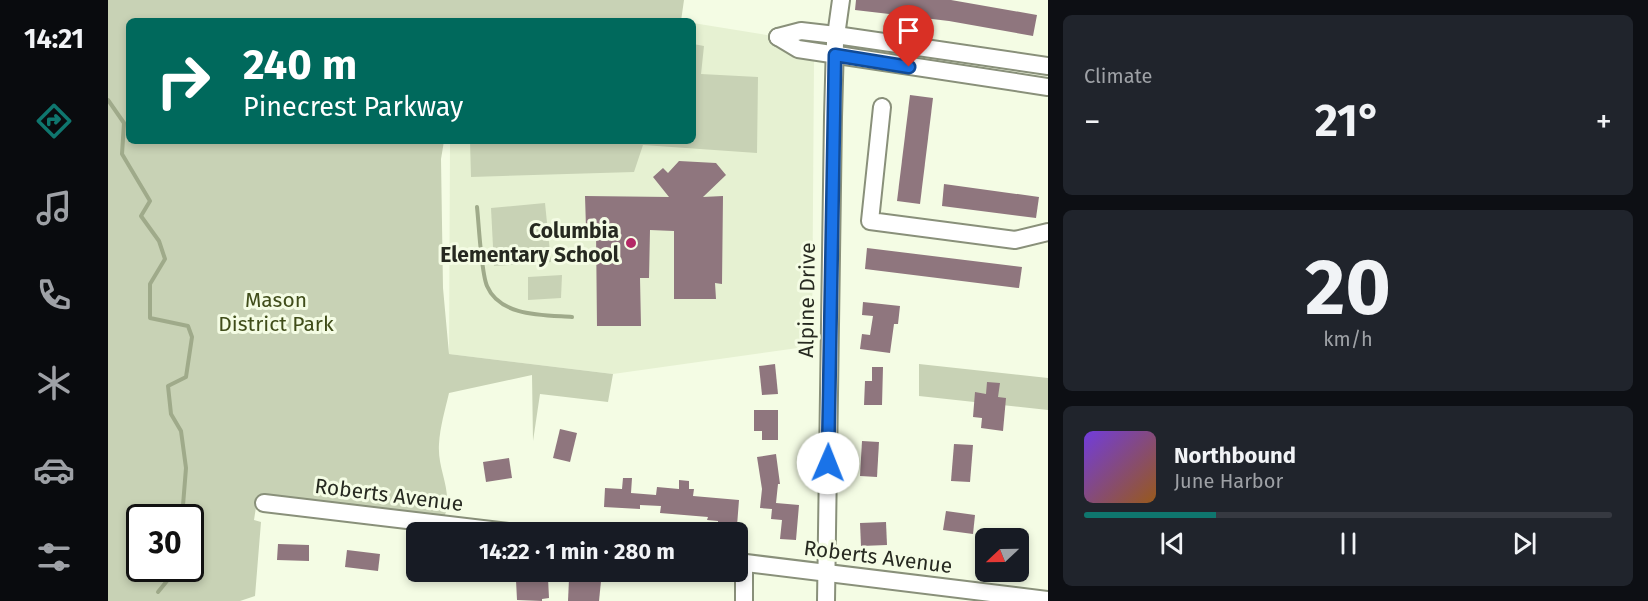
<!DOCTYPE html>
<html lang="en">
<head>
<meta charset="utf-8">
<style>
	body { margin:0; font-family:"Fira Sans",sans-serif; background:#20242c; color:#f1f3f6; height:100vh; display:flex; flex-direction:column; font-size:22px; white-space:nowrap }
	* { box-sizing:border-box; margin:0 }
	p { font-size:20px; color:#9ea1a6 }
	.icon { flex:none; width:33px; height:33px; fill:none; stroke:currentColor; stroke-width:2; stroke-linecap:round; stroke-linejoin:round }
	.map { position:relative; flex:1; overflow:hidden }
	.details { display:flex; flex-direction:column; gap:15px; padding:15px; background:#0d0f14; width:600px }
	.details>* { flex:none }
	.top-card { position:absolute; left:18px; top:18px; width:570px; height:126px; border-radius:9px; box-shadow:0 3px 9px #0003; background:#00695c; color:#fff; overflow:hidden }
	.needle { width:39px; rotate:248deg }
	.controls { position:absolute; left:867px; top:528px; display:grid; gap:12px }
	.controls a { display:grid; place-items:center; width:54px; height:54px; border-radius:9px; background:#171b24; box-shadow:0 3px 9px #0003; font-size:30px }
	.speed { position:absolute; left:18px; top:504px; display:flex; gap:12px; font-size:30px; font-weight:700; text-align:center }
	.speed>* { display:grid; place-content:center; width:78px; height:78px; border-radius:50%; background:#171b24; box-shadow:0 3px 9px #0003; line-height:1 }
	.speed .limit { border:3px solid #111; border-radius:9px; background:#fff; color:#111 }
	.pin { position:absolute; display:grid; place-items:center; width:51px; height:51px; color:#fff; margin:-62px -26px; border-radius:50% 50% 50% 0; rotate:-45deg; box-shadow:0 0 6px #0007 }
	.pin .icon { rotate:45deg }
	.me { position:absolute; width:66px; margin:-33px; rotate:1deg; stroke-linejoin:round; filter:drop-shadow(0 0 4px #0008) }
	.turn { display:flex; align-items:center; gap:21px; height:126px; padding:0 18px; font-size:27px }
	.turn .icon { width:78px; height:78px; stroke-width:2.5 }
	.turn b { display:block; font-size:42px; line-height:51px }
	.big { font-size:45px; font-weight:700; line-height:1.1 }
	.details .tile { flex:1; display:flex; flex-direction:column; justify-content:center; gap:9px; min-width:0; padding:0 21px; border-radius:9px; background:#20242c }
	.details .dial { align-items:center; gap:0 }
	.dial b { font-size:78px; line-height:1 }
	.song { display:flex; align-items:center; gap:18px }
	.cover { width:72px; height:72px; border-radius:9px; background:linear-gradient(135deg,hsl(260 70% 55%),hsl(30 70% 35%)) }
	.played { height:6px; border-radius:3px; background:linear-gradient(90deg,#0f766e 25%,#363941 25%) }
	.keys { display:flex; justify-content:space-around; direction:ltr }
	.heat { display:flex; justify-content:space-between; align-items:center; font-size:33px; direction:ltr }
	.trip { position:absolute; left:298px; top:522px; width:342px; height:60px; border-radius:9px; background:#171b24; box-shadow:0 3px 9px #0003; font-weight:700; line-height:60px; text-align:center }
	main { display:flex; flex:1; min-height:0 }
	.dock { display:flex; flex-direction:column; width:108px; justify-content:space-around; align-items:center; background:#090b0e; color:#9ea1a6 }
	.dock .icon { width:42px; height:42px }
	.dock .on { color:#0f766e }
	.dock b { font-size:27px; color:#f1f3f6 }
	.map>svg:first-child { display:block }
	.built { fill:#e6f1d2 }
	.green { fill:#c8d2b5; fill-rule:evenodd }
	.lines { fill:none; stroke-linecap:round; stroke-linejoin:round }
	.stream { stroke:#9faa8a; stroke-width:4 }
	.building { fill:#8f767e }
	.minor-casing { stroke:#89907a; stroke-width:20 }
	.minor { stroke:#fff; stroke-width:16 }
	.route-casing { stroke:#114b97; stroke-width:15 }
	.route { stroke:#1a73e8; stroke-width:10 }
	.poi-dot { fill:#b32966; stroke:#f4fce4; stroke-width:2 }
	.labels { text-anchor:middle; stroke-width:6; stroke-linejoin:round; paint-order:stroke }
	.poi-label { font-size:21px; font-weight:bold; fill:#262920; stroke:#f4fce4; text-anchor:end }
	.park-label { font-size:21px; fill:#404d1a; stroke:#f4fce4 }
	.street-label { font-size:21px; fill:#262920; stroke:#f4fce4 }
</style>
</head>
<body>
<main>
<nav class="dock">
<b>14:21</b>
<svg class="icon on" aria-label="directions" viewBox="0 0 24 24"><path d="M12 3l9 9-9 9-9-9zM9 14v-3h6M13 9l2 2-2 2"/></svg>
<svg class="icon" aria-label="music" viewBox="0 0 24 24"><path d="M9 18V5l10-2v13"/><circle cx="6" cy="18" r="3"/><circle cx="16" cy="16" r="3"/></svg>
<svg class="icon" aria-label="phone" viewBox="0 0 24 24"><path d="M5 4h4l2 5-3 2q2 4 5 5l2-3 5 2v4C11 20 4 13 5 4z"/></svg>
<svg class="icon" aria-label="climate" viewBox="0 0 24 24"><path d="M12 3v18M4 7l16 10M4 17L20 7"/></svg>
<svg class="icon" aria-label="car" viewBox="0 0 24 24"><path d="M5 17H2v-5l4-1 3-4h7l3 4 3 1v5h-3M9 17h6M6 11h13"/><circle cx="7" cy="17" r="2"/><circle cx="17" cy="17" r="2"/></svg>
<svg class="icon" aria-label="filters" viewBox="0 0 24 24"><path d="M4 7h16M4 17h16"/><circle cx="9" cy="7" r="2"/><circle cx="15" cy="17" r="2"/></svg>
</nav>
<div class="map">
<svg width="940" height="601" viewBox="0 0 940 601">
	<rect width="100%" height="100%" fill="#f4fce4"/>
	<path class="built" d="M585,23L696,41L695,51L706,60L704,346L505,374L341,354L342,141H585Z"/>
	<g class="green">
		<path d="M0,0H576L573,21H21V141H336L333,159L335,288L341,354L505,374L500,402L432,394L425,441L424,375L341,393C337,410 332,427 331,444C329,473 348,493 334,523L156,503L148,507L146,520L153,522L147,596L132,601H0ZM32,518H82V568H32Z"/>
		<path d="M585,44L596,46L593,74L650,77L649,153L535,145L526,172L363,177L362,141H585Z"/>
		<path d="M437,203L443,262L386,266L383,208Z"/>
		<path d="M454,275L453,298L420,300V277Z"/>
		<path d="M811,364L940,378V410L811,396Z"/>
	</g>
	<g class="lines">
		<g class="stream">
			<path d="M0,100L16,123L14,154L42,201L33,216L51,241L57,259L42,284V318L80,326L84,337L78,377L60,386L63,414L73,431L78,468L74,518"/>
			<path d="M369,207C371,225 373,272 379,286C392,317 437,315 464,317"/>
			<path d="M48,568L63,576L50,592"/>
		</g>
	</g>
	<g class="building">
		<path d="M748,0H843L929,15L925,36L841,21L747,10Z"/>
		<path d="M802,95L825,98L812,204L789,201Z"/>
		<path d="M571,161L608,163L618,175L595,197L615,196L614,284L607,283L608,299H566V231L542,230L541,278H532L533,326H489L488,229L478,228L477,196L561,197L545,177L555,168L560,173Z"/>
		<path d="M836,184L931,197L928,218L834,206Z"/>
		<path d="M759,248L914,267L911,288L757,269Z"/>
		<path d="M755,302L792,306L790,324H786L782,353L752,349L754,334L762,335L765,316L754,315Z"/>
		<path d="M667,364L670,394L654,395L651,366Z"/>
		<path d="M764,367H775L774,405H756L757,381H764Z"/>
		<path d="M879,382L892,383L890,397L898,398L895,431L873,428L874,418L865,417L867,392L878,394Z"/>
		<path d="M646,410H670V440H654V431H646Z"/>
		<path d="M452,429L469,433L462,462L445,458Z"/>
		<path d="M754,441L771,442L769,477L752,476Z"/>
		<path d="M846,444L865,445L862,482L843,481Z"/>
		<path d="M668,454L672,484H670L668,503L691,505L688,540L672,539L674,520L663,519L664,509L652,508L654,489L649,457Z"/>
		<path d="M401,458L404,478L378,482L375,462Z"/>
		<path d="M515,478H524L523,493L548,495L549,487L571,489V480L581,481V489H586L585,496L631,500L629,526L610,524V521L599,520L600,517L552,513L553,506L532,505V509L496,507L497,488L514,489Z"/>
		<path d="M838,511L867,515L865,534L835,530Z"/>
		<path d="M778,522L779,545L753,546L752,523Z"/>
		<path d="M170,544L201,545V561L169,560Z"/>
		<path d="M239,550L272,554L270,571L237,567Z"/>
		<path d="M440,578L441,598L434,599V601L409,600L408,580Z"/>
		<path d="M461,579L493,581L491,601H460Z"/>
	</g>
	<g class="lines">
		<g class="minor-casing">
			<g id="minor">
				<path d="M670,37L690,49L940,87"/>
				<path d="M670,37L693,31L728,35L940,66"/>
				<path d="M774,107L762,221L907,240L940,232"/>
				<path d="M156,503L400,532"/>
				<path d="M630,562L940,600"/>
				<path d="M636,601V563"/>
				<path d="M718,601L725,117L727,43L733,0"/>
			</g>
		</g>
		<use href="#minor" class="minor"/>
	</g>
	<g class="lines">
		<g class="route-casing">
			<path id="route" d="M720,463L727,55L801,67"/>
		</g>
		<use href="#route" class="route"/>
	</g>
	<circle class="poi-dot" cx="523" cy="243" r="6"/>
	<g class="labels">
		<g class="poi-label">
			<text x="511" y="238">Columbia<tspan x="511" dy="24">Elementary School</tspan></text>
		</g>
		<g class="park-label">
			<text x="168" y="307">Mason<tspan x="168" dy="24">District Park</tspan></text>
		</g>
		<g class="street-label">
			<text transform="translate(699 300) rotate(-89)" y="7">Alpine Drive</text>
			<text transform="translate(281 495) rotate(7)" y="7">Roberts Avenue</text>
			<text transform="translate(770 557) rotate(7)" y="7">Roberts Avenue</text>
		</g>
	</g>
</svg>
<div class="controls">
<a><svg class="needle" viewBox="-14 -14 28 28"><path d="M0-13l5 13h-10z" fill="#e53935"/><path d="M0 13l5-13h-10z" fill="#9ea1a6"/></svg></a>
</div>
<div class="speed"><div class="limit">30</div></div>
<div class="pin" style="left:801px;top:67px;background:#d93025"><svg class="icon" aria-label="arrive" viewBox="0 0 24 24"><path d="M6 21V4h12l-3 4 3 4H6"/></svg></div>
<svg class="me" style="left:720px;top:463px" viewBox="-20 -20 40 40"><circle r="19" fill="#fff"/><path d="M0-13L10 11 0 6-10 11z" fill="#1a73e8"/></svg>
<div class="trip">14:22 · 1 min · 280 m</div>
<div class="top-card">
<div class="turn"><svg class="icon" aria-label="right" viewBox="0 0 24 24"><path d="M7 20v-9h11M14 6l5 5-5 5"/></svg><div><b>240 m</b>Pinecrest Parkway</div></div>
</div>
</div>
<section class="details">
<div class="tile"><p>Climate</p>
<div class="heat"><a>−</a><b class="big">21°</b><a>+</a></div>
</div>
<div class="tile dial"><b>20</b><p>km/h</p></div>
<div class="tile">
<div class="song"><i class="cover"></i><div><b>Northbound</b><p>June Harbor</p></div></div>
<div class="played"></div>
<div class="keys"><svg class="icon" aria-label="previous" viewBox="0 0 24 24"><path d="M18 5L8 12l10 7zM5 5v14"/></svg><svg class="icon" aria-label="pause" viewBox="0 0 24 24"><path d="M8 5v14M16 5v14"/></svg><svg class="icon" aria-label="next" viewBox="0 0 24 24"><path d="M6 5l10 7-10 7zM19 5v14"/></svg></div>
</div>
</section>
</main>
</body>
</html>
